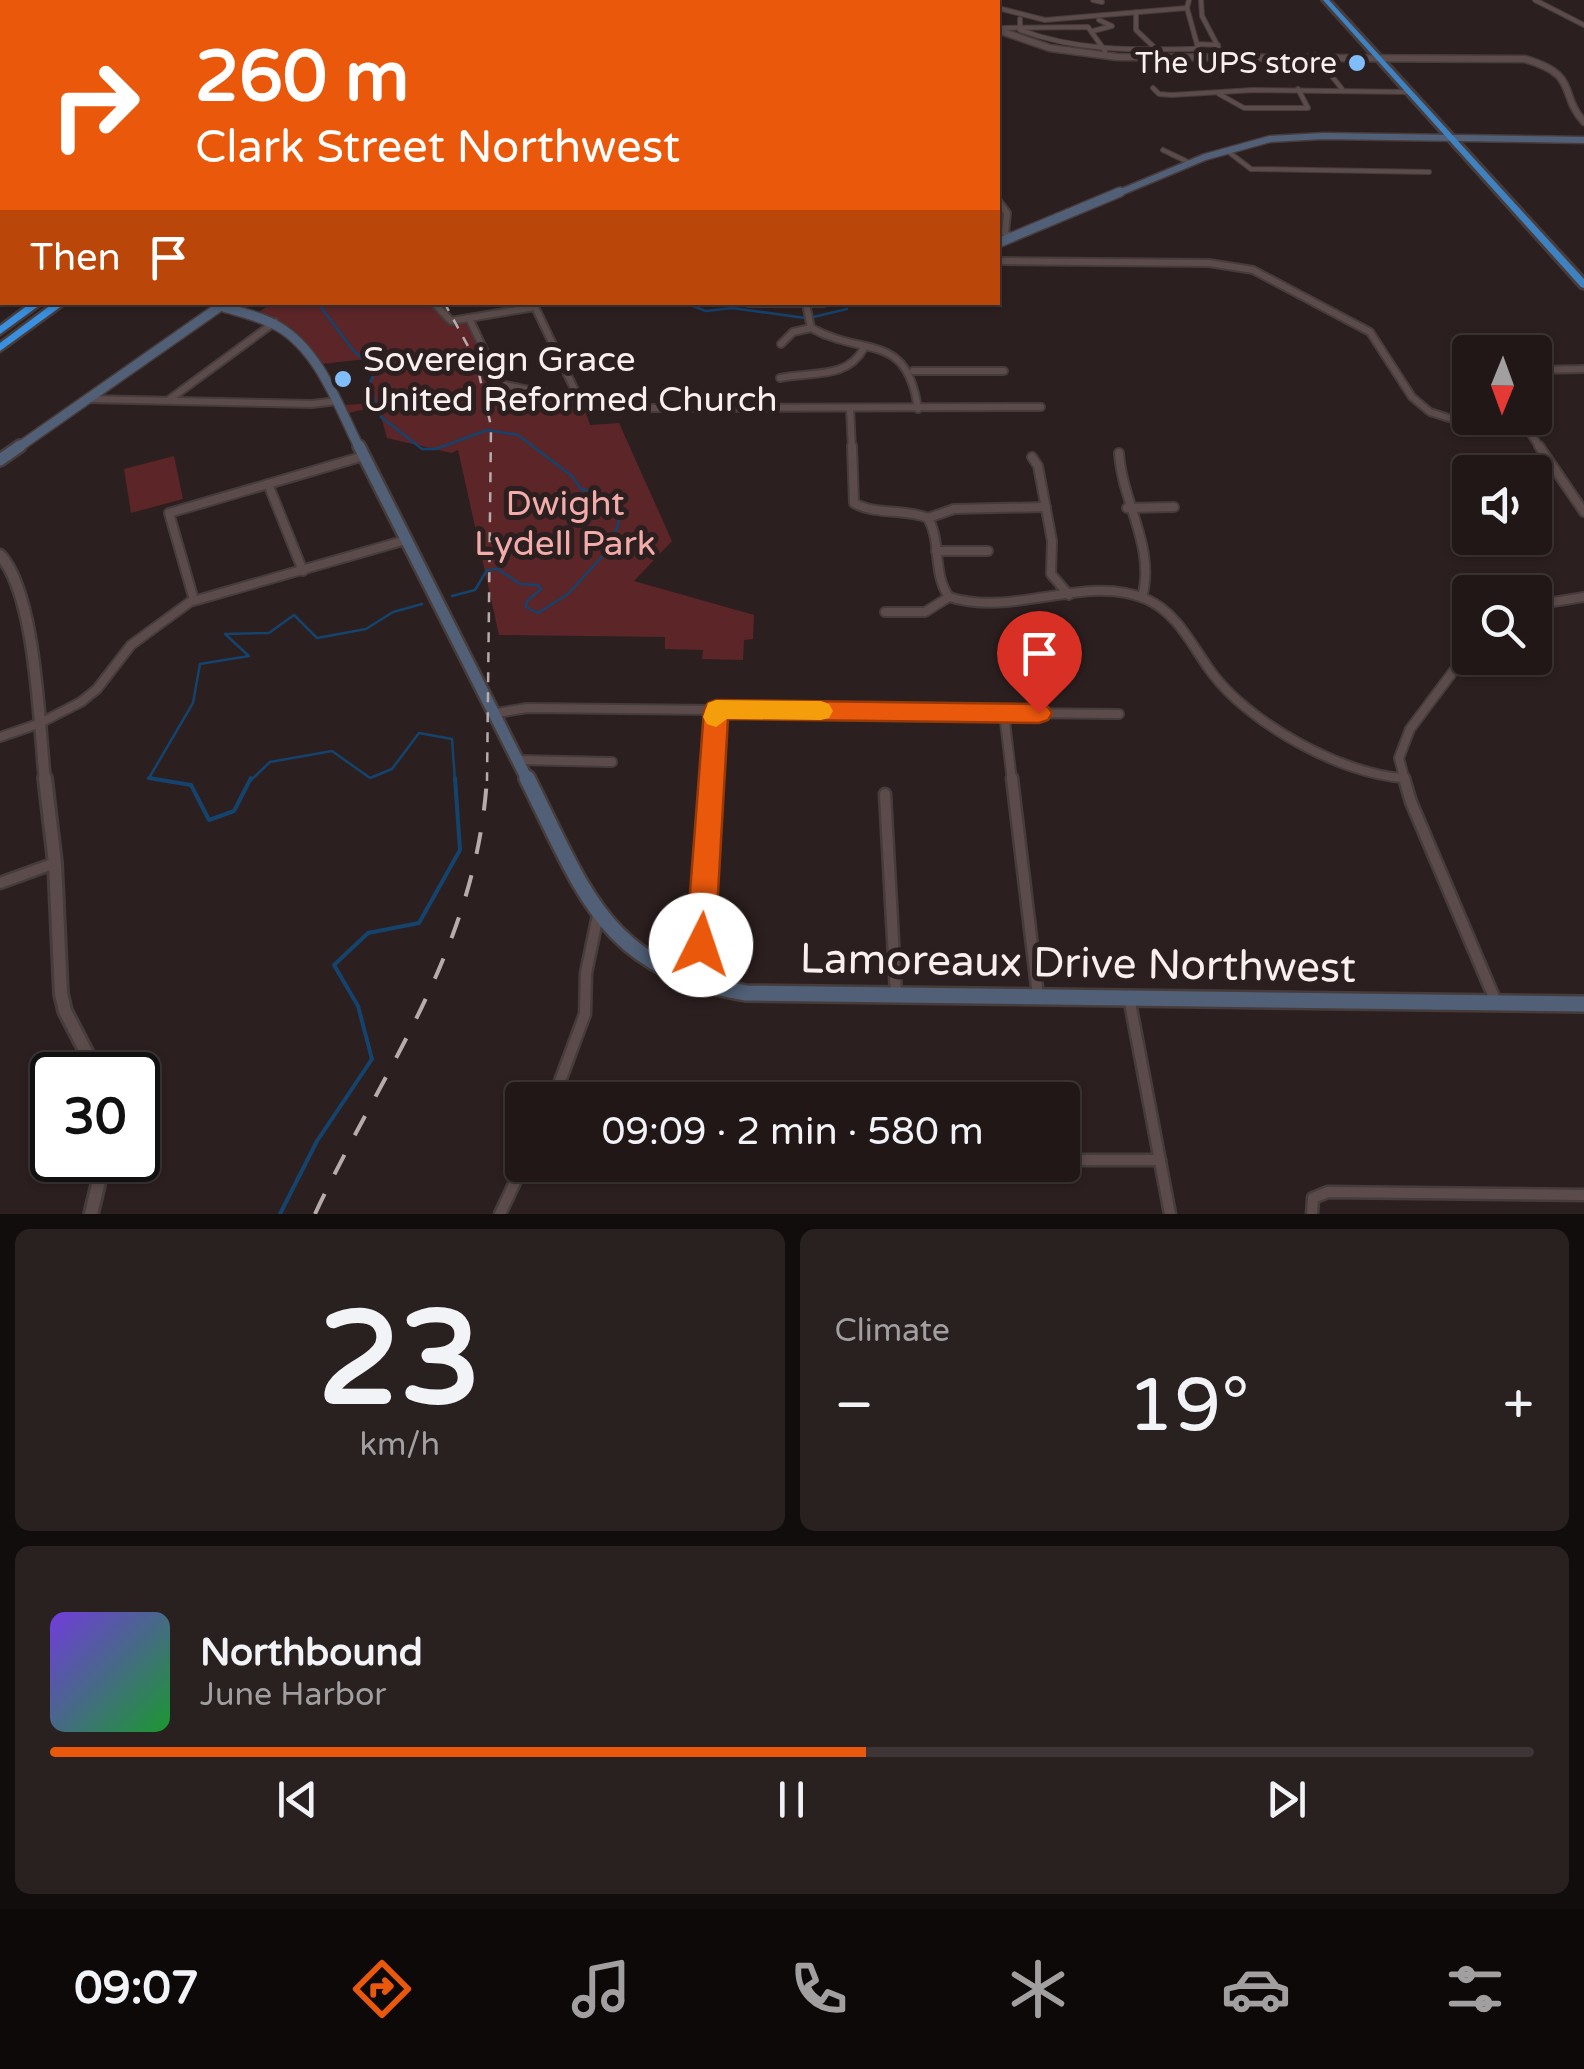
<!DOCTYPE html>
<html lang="en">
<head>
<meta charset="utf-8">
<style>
	body { margin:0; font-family:"Varela Round",sans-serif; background:#292020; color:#f1f3f6; height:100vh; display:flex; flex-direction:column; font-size:38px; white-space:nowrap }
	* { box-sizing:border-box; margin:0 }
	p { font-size:32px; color:#a29fa1 }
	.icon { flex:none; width:55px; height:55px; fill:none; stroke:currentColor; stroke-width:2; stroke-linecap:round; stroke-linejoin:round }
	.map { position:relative; height:1214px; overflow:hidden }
	.panel { display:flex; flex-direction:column; gap:15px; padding:15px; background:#120d0d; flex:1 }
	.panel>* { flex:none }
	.top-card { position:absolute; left:0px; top:0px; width:1000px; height:305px; box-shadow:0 2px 8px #0004,0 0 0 2px #3e3636; background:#ea580c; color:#fff; overflow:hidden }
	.needle { width:65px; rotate:181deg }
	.tools { position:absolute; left:1452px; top:335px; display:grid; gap:20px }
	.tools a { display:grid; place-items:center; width:100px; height:100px; border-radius:10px; background:#211717; box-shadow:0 2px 8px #0004,0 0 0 2px #3e3636; font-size:50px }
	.speed { position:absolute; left:30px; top:1052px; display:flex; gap:20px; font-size:50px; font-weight:700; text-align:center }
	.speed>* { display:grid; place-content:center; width:130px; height:130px; border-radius:50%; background:#211717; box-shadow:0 2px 8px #0004,0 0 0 2px #3e3636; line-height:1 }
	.speed .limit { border:5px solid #111; border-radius:15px; background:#fff; color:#111 }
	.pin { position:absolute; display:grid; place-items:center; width:85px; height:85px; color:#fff; margin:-102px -42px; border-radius:50% 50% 50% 0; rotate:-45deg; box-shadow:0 0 10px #0007 }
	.pin .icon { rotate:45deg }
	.me { position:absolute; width:110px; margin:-55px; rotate:4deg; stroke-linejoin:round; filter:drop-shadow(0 0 8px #0008) }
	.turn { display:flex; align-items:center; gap:35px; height:210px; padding:0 30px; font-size:45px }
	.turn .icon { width:130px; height:130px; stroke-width:2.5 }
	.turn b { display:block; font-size:70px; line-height:85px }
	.then { display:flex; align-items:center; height:95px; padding:0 30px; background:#0003; gap:20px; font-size:38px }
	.big { font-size:75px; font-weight:600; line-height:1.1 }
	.panel .card { flex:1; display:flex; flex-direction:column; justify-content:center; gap:15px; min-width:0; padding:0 35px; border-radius:15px; background:#292020 }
	.panel .dial { align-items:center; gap:0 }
	.dial b { font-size:130px; line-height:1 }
	.song { display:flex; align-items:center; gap:30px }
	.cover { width:120px; height:120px; border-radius:15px; background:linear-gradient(135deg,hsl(260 70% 55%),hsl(130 70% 35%)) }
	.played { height:10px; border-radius:5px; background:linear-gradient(90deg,#ea580c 55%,#3e3636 55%) }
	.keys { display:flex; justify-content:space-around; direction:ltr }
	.heat { display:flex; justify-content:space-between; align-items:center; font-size:55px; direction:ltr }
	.panel .tiles { flex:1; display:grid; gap:15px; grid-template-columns:1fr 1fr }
	.card:last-child { grid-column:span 2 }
	.trip { position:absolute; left:505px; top:1082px; width:575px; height:100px; border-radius:10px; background:#211717; box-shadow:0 2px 8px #0004,0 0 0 2px #3e3636; font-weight:600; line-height:100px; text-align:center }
	.menu { display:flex; height:160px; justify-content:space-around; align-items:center; background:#0d0909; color:#a29fa1 }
	.menu .icon { width:70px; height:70px }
	.menu .current { color:#ea580c }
	.menu b { font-size:45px; color:#f1f3f6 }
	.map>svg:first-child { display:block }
	.green { fill:#5c2528 }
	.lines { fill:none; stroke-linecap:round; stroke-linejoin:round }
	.stream-far1 { stroke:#14436e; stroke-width:2.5 }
	.stream { stroke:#14436e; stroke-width:4 }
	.minor-far3-casing { stroke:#463c3b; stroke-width:6 }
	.minor-far2-casing { stroke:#463c3b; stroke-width:10 }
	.minor-far1-casing { stroke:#463c3b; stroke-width:12 }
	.minor-casing { stroke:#463c3b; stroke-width:15 }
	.tertiary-far2-casing { stroke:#463c3b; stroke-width:9 }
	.tertiary-far1-casing { stroke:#463c3b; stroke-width:15 }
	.tertiary-casing { stroke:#463c3b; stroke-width:18 }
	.secondary-far3-casing { stroke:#463c3b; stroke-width:9 }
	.secondary-far2-casing { stroke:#463c3b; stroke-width:12 }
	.secondary-far1-casing { stroke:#463c3b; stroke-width:16 }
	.secondary-casing { stroke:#463c3b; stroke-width:20 }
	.trunk-casing { stroke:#463c3b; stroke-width:6 }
	.motorway-casing { stroke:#463c3b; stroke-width:5 }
	.minor-far3 { stroke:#5b4c4b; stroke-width:4 }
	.minor-far2 { stroke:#5b4c4b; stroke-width:6 }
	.minor-far1 { stroke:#5b4c4b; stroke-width:8 }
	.minor { stroke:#5b4c4b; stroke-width:10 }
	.tertiary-far2 { stroke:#5b4c4b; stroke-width:6 }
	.tertiary-far1 { stroke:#5b4c4b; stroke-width:10 }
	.tertiary { stroke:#5b4c4b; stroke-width:12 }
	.secondary-far3 { stroke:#516077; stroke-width:6 }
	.secondary-far2 { stroke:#516077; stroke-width:9 }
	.secondary-far1 { stroke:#516077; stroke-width:11 }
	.secondary { stroke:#516077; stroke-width:15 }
	.trunk { fill:#4082c0; fill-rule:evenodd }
	.motorway { fill:#3a8fde; fill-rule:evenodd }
	.rail-far1 { stroke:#b7acac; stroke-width:2.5; stroke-dasharray:10 10; stroke-linecap:butt }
	.rail { stroke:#b7acac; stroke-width:4; stroke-dasharray:22 22; stroke-linecap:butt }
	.route { fill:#ea580c; stroke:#983908; stroke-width:2.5 }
	.slow { fill:#f59e0b }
	.poi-dot { fill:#80bdfa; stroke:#2c1f1f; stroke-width:4 }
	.labels { text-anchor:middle; stroke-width:10; stroke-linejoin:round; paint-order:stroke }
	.far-poi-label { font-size:30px; fill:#f8efee; stroke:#2c1f1f; text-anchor:end }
	.poi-label { font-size:35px; fill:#f8efee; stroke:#2c1f1f; text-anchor:start }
	.park-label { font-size:35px; fill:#f4acab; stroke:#2c1f1f }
	.near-street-label { font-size:42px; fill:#f8efee; stroke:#2c1f1f }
</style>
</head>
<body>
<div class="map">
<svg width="1584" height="1214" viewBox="0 0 1584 1214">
	<rect width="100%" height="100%" fill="#2c1f1f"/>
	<g class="green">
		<path d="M271,303H429L449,324H468L499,387L583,404L590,425L619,423L672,541L634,581L754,615L753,639L744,640L743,660L702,659L703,650L665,649V637L499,635L458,450L451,453L387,438L378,406L349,413L345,405L376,403L370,384L375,369L366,359L322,364L290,327L258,313Z"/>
		<path d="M174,456L183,499L131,513L124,469Z"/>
	</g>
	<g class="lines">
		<g class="stream-far1">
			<path d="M350,0L359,2"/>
			<path d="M317,302L353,350L375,370L369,385L381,417L422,449H436L487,430L518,435L572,476L581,489L622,498L618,525L608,550L568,594L538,613L526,607L527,601L541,589L538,585L520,584L498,569L487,570L475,590L452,596"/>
			<path d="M682,302L706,311L732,308L805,318"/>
			<path d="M813,317L847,309"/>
			<path d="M164,781L149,778L193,703L200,664L249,656L225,634L269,633L294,615L317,638L366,629L393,612L422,604"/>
			<path d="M250,781L270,762L332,751L370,778L392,769L419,733L452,739L455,781"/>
		</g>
		<g class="stream">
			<path d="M149,778L191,785L209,820L234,811L251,778"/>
			<path d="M280,1214L317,1141L372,1059L358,1006L334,965L368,933L419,923L460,850L455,778"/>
		</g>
		<g class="minor-far3-casing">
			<g id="minor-far3">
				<path d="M1093,0L1102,2"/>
				<path d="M1189,0L1187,8L1197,44L1218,45"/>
				<path d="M1201,0L1202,16L1223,56"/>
				<path d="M1535,0L1584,25"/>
				<path d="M24,2L28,0"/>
				<path d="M65,2L69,0"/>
				<path d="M110,2L114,0"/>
				<path d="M157,2L161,0"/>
				<path d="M998,8L1045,20L1187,8"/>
				<path d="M1136,12V30L1155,48"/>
				<path d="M1020,19V30C1077,51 1131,50 1191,49L1199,48L1197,44"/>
				<path d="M998,28L1088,27L1105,51"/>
				<path d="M1093,31L1112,26L1099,20"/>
				<path d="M1315,55L1342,89"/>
				<path d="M1153,88L1159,94L1172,95L1253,90L1409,92"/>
				<path d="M1219,94L1244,108H1308L1298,89"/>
				<path d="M1163,150L1190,163"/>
				<path d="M1226,150L1251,169L1429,172"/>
			</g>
		</g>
		<g class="minor-far2-casing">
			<g id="minor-far2">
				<path d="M998,201L1007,213L1005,233L1012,237"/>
				<path d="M998,261L1209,263L1253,270L1370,332L1412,397L1430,412L1471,425L1527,428"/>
				<path d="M433,302L451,321L535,307L580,401"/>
				<path d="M806,304L811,328C866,358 907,331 918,409"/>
				<path d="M469,318L500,384L597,404L639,408L1041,407"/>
				<path d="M781,344L793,332L811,328"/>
				<path d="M1535,370L1584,369"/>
				<path d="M913,371H1004"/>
				<path d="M780,378C811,371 847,380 864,348"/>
				<path d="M88,399L312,404L337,401"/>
				<path d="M170,399L275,322"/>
				<path d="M850,408L852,449"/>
				<path d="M1520,418L1541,449"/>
			</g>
		</g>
		<g class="minor-far1-casing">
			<g id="minor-far1">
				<path d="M852,446L854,503C877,516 904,508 928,518C942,543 932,573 949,597"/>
				<path d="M1539,446L1584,512"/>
				<path d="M1119,453C1122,502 1156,548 1142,597"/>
				<path d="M1032,457L1038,466L1052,541L1051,574L1069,595"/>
				<path d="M268,484L303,571"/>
				<path d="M1127,508L1174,507"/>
				<path d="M928,518L954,509L1046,507"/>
				<path d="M936,551H988"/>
				<path d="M949,597C1015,618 1086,573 1146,599C1178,613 1192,646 1212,673C1249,723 1341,774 1403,778"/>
				<path d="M194,600L169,513L364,456"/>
				<path d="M1535,605L1584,597"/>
				<path d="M885,612H925L949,597"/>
				<path d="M497,713L527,708L1119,714"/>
				<path d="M1004,713L1012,781"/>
				<path d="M0,737L38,724L81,702L97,689L131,645L190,602L406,540"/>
				<path d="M519,760L612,762"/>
				<path d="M711,781L716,710"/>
				<path d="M1405,781L1399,758L1410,729L1470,649"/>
			</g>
		</g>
		<g class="minor-casing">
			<g id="minor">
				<path d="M1012,778L1038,996"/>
				<path d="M1404,778L1411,802L1496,1002"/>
				<path d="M885,794L896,994"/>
				<path d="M0,883L55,863"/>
				<path d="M698,980L711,778"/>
				<path d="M1129,997L1170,1214"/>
				<path d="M553,1100L585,1014L586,973L598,915"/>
				<path d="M1062,1160H1160"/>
				<path d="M500,1214L523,1165"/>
				<path d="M1312,1214L1313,1198L1328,1192L1584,1195"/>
			</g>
		</g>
		<g class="tertiary-far2-casing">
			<path id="tertiary-far2" d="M998,30L1050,48L1117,57L1525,59C1580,75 1558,93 1584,122"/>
		</g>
		<g class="tertiary-far1-casing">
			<path id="tertiary-far1" d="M0,555C36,594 39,725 45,781"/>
		</g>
		<g class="tertiary-casing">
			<g id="tertiary">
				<path d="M45,778L55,863L61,994L65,1011L98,1075"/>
				<path d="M91,1214L104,1160"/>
			</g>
		</g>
		<g class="secondary-far3-casing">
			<g id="secondary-far3">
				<path d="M315,0L324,2"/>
				<path d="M1114,195L1205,157L1270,139L1323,136L1584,140"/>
			</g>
		</g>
		<g class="secondary-far2-casing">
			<g id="secondary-far2">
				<path d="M998,243L1120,192"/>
				<path d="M748,302H824"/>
				<path d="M220,306C239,312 261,316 279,327C320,351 339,408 360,449"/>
				<path d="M16,449L222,305"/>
			</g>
		</g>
		<g class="secondary-far1-casing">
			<g id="secondary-far1">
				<path d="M359,446L528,781"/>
				<path d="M0,460L20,446"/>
			</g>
		</g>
		<g class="secondary-casing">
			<path id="secondary" d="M527,778C585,893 604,969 746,993L1584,1004"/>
		</g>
		<g class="trunk-casing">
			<path id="trunk" d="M1323,0H1329L1584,279V288L1581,287Z"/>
		</g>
		<g class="motorway-casing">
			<g id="motorway">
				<path d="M456,0H464L461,2H454Z"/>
				<path d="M32,302H44L0,334V326Z"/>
				<path d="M55,302H67L0,351V343Z"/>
			</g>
		</g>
		<use href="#minor-far3" class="minor-far3"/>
		<use href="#minor-far2" class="minor-far2"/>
		<use href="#minor-far1" class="minor-far1"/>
		<use href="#minor" class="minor"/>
		<use href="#tertiary-far2" class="tertiary-far2"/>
		<use href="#tertiary-far1" class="tertiary-far1"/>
		<use href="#tertiary" class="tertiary"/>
		<use href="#secondary-far3" class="secondary-far3"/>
		<use href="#secondary-far2" class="secondary-far2"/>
		<use href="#secondary-far1" class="secondary-far1"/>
		<use href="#secondary" class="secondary"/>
		<use href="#trunk" class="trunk"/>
		<use href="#motorway" class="motorway"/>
		<g class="rail-far1">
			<path d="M625,2L629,0"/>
			<path d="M444,302L476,361L491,426L487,781"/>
		</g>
		<path class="rail" d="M315,1214C385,1065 476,949 487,778"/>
	</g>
	<path class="route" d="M716,700L1039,704L1048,707L1052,713L1048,720L1039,723L728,719L715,945L711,954L701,958L691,954L686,945L704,710L708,703Z"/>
	<path class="slow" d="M716,700L821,701L829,704L833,711L829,718L821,720L727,719L716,727L707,724L703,717L708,703Z"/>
	<g class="poi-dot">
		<circle cx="1357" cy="63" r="10"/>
		<circle cx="343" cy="379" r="10"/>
	</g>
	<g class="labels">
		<g class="far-poi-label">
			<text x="1337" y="73">The UPS store</text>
		</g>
		<g class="poi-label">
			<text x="363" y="371">Sovereign Grace<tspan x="363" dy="40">United Reformed Church</tspan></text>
		</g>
		<g class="park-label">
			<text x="565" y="515">Dwight<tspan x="565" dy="40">Lydell Park</tspan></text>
		</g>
		<g class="near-street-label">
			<text transform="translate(1078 962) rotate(1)" y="15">Lamoreaux Drive Northwest</text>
		</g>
	</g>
</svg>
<div class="tools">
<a><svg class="needle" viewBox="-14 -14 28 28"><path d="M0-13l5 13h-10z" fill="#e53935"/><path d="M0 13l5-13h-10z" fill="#a29fa1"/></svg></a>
<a><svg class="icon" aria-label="sound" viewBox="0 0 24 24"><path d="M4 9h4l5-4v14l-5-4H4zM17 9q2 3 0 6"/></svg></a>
<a><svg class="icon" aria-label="search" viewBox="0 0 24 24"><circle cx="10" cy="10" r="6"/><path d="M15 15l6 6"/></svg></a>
</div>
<div class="speed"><div class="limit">30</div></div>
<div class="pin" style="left:1039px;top:713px;background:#d93025"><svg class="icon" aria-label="arrive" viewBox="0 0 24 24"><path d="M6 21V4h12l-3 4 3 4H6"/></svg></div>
<svg class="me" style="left:701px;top:945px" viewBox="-20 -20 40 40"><circle r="19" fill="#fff"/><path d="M0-13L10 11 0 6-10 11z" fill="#ea580c"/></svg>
<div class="trip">09:09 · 2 min · 580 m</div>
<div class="top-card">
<div class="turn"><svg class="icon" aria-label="right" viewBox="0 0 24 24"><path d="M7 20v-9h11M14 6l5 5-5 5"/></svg><div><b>260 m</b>Clark Street Northwest</div></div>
<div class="then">Then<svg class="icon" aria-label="arrive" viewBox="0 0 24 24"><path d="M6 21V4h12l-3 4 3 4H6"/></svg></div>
</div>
</div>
<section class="panel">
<div class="tiles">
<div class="card dial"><b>23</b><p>km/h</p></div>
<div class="card"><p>Climate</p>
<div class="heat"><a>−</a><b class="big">19°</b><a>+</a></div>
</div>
<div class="card">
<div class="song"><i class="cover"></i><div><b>Northbound</b><p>June Harbor</p></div></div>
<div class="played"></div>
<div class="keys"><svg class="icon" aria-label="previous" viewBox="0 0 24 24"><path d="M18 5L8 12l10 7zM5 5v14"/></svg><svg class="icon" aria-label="pause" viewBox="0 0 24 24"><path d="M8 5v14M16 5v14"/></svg><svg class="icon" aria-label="next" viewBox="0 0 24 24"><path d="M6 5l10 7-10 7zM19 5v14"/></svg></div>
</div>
</div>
</section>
<nav class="menu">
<b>09:07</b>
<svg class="icon current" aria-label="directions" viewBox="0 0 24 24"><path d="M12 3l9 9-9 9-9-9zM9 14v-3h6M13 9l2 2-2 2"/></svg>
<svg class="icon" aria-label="music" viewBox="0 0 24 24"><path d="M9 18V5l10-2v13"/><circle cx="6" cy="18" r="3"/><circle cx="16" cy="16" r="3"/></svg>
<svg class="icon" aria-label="phone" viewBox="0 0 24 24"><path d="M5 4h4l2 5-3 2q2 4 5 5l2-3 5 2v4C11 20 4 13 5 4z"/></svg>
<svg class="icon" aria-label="climate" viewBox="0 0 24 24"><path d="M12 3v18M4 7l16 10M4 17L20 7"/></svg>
<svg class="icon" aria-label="car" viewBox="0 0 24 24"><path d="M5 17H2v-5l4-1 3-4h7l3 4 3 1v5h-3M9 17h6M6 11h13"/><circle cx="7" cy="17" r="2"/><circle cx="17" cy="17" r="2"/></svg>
<svg class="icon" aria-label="filters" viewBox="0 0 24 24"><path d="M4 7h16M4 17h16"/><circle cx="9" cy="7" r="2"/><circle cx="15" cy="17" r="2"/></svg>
</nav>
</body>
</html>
